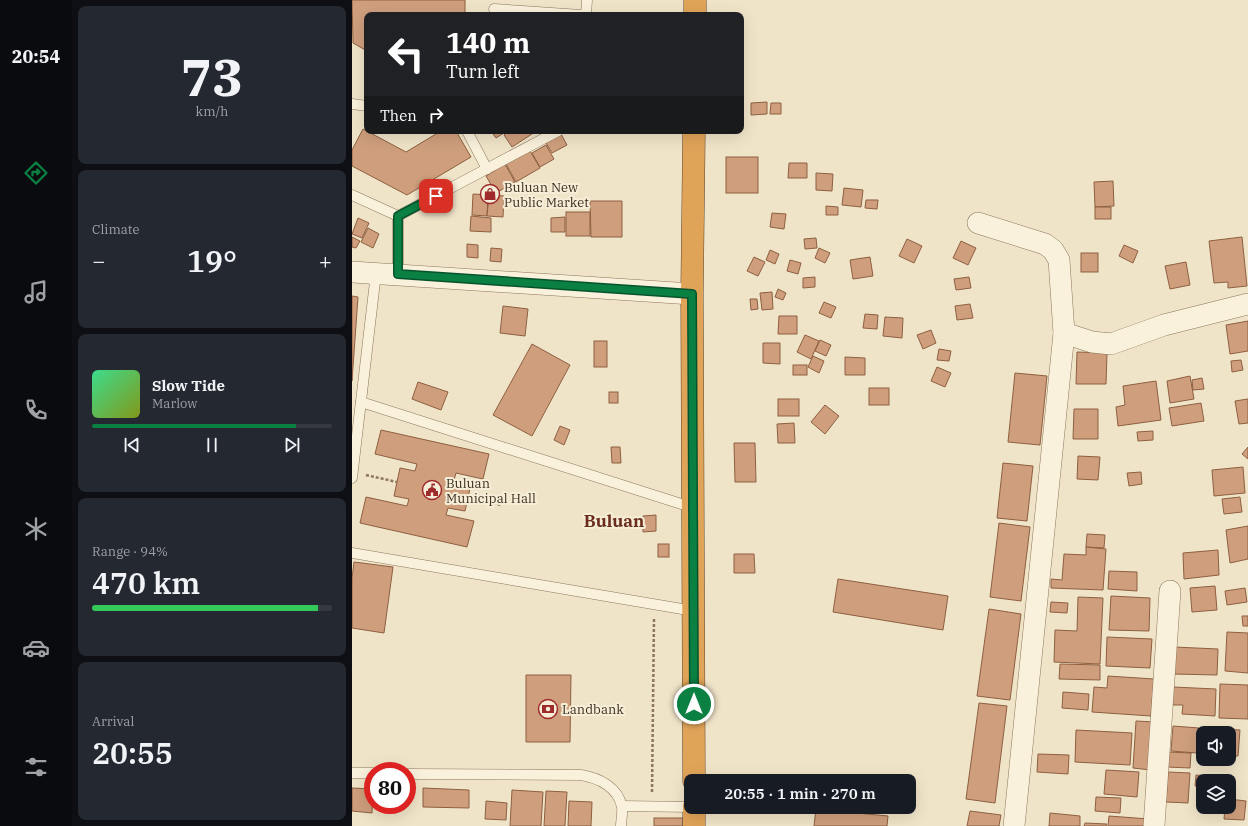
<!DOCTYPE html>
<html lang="en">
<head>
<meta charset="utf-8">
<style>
	body { margin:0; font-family:"IBM Plex Serif",serif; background:#242831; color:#f1f3f6; height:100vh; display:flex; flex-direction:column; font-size:15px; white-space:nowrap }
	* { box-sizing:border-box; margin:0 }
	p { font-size:13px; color:#9ea1a6 }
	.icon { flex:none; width:22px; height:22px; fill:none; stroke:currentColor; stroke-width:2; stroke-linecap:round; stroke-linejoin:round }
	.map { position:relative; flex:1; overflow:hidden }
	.sheet { display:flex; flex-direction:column; gap:6px; padding:6px; background:#0d0f14; width:280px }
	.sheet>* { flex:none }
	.banner { position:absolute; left:12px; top:12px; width:380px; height:122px; border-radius:8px; box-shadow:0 4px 16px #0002; background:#202124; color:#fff; overflow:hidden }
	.controls { position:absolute; left:844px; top:726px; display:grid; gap:8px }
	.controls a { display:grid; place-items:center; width:40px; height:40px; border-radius:8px; background:#171b24; box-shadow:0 4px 16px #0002; font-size:20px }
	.speed { position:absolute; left:12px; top:762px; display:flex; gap:8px; font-size:20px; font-weight:700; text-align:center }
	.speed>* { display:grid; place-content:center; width:52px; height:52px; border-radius:50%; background:#171b24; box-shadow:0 4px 16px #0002; line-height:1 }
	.speed .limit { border:6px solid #d22; background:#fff; color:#111 }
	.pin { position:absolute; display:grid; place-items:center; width:34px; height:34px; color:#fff; margin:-17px; border-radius:8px; box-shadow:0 2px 6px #0006 }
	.me { position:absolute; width:44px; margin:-22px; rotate:0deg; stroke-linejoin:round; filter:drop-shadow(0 0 3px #0008) }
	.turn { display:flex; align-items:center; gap:14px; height:84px; padding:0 16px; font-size:18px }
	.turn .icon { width:52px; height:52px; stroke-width:2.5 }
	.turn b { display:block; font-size:28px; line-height:34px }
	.then { display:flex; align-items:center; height:38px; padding:0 16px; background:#0003; gap:8px; font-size:15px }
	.big { font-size:30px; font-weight:600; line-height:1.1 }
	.sheet .tile { flex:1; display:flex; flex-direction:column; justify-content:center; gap:6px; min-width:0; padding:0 14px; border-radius:8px; background:#242831 }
	.sheet .dial { align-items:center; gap:0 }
	.dial b { font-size:52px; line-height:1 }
	.song { display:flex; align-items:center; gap:12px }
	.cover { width:48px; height:48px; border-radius:6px; background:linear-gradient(135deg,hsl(150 70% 55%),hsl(70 70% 35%)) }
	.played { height:4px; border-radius:2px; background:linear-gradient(90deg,#0b8043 85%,#363941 85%) }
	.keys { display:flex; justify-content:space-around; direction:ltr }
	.heat { display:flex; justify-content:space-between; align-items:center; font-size:22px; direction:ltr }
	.charge { height:6px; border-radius:3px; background:linear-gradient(90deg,#34c759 94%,#363941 0) }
	.trip { position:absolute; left:332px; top:774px; width:232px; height:40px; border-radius:8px; background:#171b24; box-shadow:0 4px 16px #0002; font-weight:600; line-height:40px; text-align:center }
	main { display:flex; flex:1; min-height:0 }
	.dock { display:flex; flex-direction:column; width:72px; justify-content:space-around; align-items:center; background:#090b0e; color:#9ea1a6 }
	.dock .icon { width:28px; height:28px }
	.dock .current { color:#0b8043 }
	.dock b { font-size:18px; color:#f1f3f6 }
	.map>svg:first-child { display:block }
	.building { fill:#cf9f7d; stroke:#8d5f41 }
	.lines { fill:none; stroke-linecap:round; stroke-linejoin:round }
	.lane-casing { stroke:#8d765c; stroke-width:11 }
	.street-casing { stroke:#8d765c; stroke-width:22 }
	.highway-casing { stroke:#5b4430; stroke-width:23 }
	.path { stroke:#8d765c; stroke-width:2.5; stroke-dasharray:3 2; stroke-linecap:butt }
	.lane { stroke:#faf1dc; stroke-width:10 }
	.street { stroke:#faf1dc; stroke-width:21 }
	.highway { stroke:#e0a458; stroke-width:22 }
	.route-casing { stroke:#07532c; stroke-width:10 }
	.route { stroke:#0b8043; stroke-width:7 }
	.labels { text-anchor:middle; stroke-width:4; stroke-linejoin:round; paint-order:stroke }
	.poi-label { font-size:13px; fill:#3d2e20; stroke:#f7eed8; text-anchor:start }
	.district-label { font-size:17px; font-weight:bold; fill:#6b2e1e; stroke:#f7eed8 }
</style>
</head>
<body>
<main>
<nav class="dock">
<b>20:54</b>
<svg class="icon current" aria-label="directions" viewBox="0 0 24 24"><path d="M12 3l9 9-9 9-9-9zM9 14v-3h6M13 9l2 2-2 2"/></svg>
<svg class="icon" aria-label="music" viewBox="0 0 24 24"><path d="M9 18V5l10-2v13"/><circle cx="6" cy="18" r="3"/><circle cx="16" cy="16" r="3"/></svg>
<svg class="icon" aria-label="phone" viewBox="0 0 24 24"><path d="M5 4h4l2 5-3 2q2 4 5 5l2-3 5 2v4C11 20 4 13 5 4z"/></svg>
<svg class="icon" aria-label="climate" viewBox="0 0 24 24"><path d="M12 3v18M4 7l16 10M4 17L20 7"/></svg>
<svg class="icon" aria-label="car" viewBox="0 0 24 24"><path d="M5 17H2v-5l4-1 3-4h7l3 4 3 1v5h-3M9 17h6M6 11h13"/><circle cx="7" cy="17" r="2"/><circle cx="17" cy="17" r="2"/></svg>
<svg class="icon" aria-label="filters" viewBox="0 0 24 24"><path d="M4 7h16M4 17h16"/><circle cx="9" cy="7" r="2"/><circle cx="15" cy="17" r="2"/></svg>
</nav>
<section class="sheet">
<div class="tile dial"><b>73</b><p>km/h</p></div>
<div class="tile"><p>Climate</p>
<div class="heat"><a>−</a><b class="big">19°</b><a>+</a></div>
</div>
<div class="tile">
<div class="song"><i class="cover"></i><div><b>Slow Tide</b><p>Marlow</p></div></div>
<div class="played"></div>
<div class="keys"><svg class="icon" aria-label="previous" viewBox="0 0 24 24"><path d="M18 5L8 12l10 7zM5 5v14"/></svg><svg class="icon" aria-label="pause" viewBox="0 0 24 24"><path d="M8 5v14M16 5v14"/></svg><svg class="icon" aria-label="next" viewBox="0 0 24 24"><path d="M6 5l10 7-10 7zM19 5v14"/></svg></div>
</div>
<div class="tile"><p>Range · 94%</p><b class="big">470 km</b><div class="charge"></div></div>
<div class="tile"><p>Arrival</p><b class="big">20:55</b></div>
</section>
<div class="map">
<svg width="896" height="826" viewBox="0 0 896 826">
	<rect width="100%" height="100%" fill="#f0e4c8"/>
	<g class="building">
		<path d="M0,0H113V15H15V51L1,43Z"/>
		<path d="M415,102V114L399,115V103Z"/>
		<path d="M419,103H429V114H418Z"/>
		<path d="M11,129L54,152L89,131H104L119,157L55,195L0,166V150Z"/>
		<path d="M139,131H155L144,138Z"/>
		<path d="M157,131H182L183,132L160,147L152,135Z"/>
		<rect x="242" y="131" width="32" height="2"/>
		<path d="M209,134L215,145L200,153L194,143Z"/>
		<path d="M194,145L202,159L188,167L180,153Z"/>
		<path d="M178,151L188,168L164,182L154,164Z"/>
		<rect x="374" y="157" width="32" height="36"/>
		<path d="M437,163H455V178H436Z"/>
		<path d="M153,164L163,182L144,193L134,176Z"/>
		<path d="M464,173L481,174L480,191L464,190Z"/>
		<path d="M761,181L762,206L743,207L742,182Z"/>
		<path d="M492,188L511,190L509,207L490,205Z"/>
		<path d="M121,194L136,195L135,216L120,215Z"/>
		<path d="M137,195L152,196L151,217L135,216Z"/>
		<path d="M514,200H526L525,209L513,208Z"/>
		<path d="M238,201H270V237H239Z"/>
		<path d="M474,206L486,207V215H474Z"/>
		<rect x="743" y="207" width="16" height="12"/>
		<rect x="214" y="212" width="24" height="24"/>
		<path d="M420,213L434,214L432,229L418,227Z"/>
		<path d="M119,216L139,218V232L118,231Z"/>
		<path d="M213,217V232H199V218Z"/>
		<path d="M6,218L17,223L10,238L0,234Z"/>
		<path d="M16,228L27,234L21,248L9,242Z"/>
		<path d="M0,237L8,241L4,248L0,247Z"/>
		<path d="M890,237L895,286L876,288V282L862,283L857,241Z"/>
		<path d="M464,238L465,248L453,249L452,239Z"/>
		<path d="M555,239L570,246L562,263L547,256Z"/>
		<path d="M609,241L624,248L616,265L601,258Z"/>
		<path d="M115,244L126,245V258L115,257Z"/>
		<path d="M772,245L786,251L781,263L767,256Z"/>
		<path d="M139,248L150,249L149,262L138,261Z"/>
		<path d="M467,248L478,253L473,263L463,258Z"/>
		<path d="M418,250L427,254L423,264L414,260Z"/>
		<rect x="729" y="253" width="17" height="19"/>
		<path d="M402,257L413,262L406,276L395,271Z"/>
		<path d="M518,257L521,276L501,279L498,260Z"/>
		<path d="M438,260L449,263L446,274L435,271Z"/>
		<path d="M834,262L838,285L818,289L813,266Z"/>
		<path d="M463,277V287L451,288V278Z"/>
		<path d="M617,277L619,288L604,290L602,279Z"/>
		<path d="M426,289L434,293L431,300L423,297Z"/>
		<path d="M420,292L421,309L410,310L408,293Z"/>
		<path d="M0,296L6,297L0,381Z"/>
		<path d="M398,299H405L406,309L399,310Z"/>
		<path d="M472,302L484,307L479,318L467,313Z"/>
		<path d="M618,304L621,318L605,320L603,306Z"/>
		<path d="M151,306L176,309L173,336L148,333Z"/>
		<path d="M513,314L526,315L525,329L511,328Z"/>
		<path d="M427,316H445V334H426Z"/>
		<path d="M533,317L551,318L550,338L531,336Z"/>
		<path d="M896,321V351L878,354L874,325Z"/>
		<path d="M579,330L584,343L571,349L565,335Z"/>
		<path d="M453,335L467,341L459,359L445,352Z"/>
		<path d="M468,340L479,345L474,356L463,351Z"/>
		<rect x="242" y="341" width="13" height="26"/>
		<path d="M411,343H428V364L411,363Z"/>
		<path d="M180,344L218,365L180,436L141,415Z"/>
		<path d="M587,349L599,351L597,361L585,360Z"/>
		<path d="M725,352L755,353L754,384H724Z"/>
		<path d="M461,356L472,361L467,373L456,367Z"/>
		<path d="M493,357L513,358V375H493Z"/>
		<path d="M889,360L891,370L880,372L879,361Z"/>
		<rect x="441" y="365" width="14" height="10"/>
		<path d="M585,367L599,373L593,387L579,381Z"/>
		<path d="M663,373L695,376L688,445L656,442Z"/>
		<path d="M838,376L842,399L818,403L815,381Z"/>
		<path d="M850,378L852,389L841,390L840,380Z"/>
		<path d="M804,381L809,420L766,426L764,407L773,405L771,386Z"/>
		<path d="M66,382L96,392L89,410L60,399Z"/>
		<rect x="517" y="388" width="20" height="17"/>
		<rect x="257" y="392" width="9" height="11"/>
		<rect x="426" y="399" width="21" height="17"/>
		<path d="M896,399V423L887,424L883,401Z"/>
		<path d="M849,403L852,421L820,426L817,408Z"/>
		<path d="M473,405L487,416L473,434L459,422Z"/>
		<path d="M722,409H746V439H721Z"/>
		<path d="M442,423L443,443H426L425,424Z"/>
		<path d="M208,426L218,430L212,445L202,440Z"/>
		<path d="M29,430L137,454L131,479L104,473L102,480L119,484L113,511L96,508L94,515L122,521L115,547L8,523L14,497L55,506L57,499L42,496L48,468L63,471L65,464L23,454Z"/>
		<path d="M801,431V440L786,441L785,432Z"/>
		<path d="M382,443H403L404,482H383Z"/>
		<path d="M259,447H268L269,463H260Z"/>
		<path d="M896,447V459L890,454Z"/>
		<path d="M726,456L748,457L746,480L725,479Z"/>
		<path d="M651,463L681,466L675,521L645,518Z"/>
		<path d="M891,467L893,493L862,496L860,470Z"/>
		<path d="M789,472L790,484L777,486L775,473Z"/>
		<path d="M888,497L890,512L872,514L870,499Z"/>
		<path d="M304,515V531L291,532V516Z"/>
		<path d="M647,523L678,527L669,601L638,597Z"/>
		<path d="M896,526V559L878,563L874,530Z"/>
		<path d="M735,534L753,535L752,548L734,547Z"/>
		<rect x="306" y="544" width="11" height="13"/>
		<path d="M734,547L754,549L751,590L699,588V579L710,580L712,554L734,555Z"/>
		<path d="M866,550L867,575L832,579L831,553Z"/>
		<path d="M382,554H402L403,573H382Z"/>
		<path d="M2,562L41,567L32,633L0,628V578Z"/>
		<path d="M757,571L785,572V591L756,589Z"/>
		<path d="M486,579L596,596L591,630L481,612Z"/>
		<path d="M863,586L865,610L840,612L838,588Z"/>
		<path d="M893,588L895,602L875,605L873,591Z"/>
		<path d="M759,596L798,598L797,631L757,630Z"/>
		<path d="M726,597L751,598L748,664L702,662L703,630L725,631Z"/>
		<path d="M699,602L716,603L715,613L698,612Z"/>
		<path d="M637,609L669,614L658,700L625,696Z"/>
		<path d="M890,616H896V626H891Z"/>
		<path d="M875,632L896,633V673L873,671Z"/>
		<path d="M755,637L800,639L798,668L754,666Z"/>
		<path d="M822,647L866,649L865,675L821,674Z"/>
		<path d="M708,664L748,665V680L707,679Z"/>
		<path d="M174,675H219L218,742H174Z"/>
		<path d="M756,676L802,679L799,716L740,712L742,687L755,688Z"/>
		<path d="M868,684L896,685V719L867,718Z"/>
		<path d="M821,687L864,689L863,716L830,714L831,705H820Z"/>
		<path d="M711,692L737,694L736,710L710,708Z"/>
		<path d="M627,703L655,706L643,803L614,799Z"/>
		<path d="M784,721L803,722L799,770L781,768Z"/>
		<path d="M821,726L847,728L845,753L819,751Z"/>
		<path d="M869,729L888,730L886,756H877V733H869Z"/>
		<path d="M724,730L780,733L778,765L723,762Z"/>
		<path d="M816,752L839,753L838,768L815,767Z"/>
		<path d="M686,754L717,755L716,774L685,772Z"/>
		<path d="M754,770L787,772L785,797L752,794Z"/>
		<path d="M816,772L838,773L836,803L814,802Z"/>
		<path d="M844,775L859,776L858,781H851V786H843Z"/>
		<path d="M859,775L874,776V781H859Z"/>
		<path d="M0,788L21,789L20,813L0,811Z"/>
		<path d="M71,788L117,790V808L71,807Z"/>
		<path d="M160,790L191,792L189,826H158Z"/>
		<path d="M194,791L215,792L213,826H192Z"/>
		<path d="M744,797L769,798L768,813L743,811Z"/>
		<path d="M877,799L894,801L892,820L872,819L873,807H877Z"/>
		<path d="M134,801L155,803L154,820L133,819Z"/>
		<path d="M217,801L240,802L239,826H216Z"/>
		<path d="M852,807H871V810L851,808Z"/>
		<path d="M464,809L536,816L535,826H462Z"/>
		<path d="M618,811L649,815L647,826H615Z"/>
		<path d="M698,813L728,816V826H697Z"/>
		<path d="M757,816L797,819L796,826H756Z"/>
		<rect x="302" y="818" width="29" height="8"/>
		<path d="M733,823L755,824L754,826H732Z"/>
	</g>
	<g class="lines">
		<g class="lane-casing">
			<g id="lane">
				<path d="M142,9L229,15"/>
				<path d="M234,15L235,0"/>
				<path d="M0,104L15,106"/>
				<path d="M115,131L135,169"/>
				<path d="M0,195L46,216"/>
				<path d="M46,216L206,131"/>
				<path d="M46,216V274"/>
				<path d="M9,402L342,508"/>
				<path d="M0,478L24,273"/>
				<path d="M0,553L342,611"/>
				<path d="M0,773H21"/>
				<path d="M55,774L229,775C247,778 266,787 270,807C271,812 269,820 269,826"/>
				<path d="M270,806L339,807"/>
			</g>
		</g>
		<g class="street-casing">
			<g id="street">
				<path d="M626,223L693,244L701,250L707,260L712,333L740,342L759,344L812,325L896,304"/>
				<path d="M0,272L340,294"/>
				<path d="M662,826L712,333"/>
				<path d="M802,826L818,591"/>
			</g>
		</g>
		<g class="highway-casing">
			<g id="highway">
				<path d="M343,15V0"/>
				<path d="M342,781L340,294L342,131"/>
				<path d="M342,826V807"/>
			</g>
		</g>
		<g class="path">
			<path d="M14,475L45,482"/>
			<path d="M116,498L150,505"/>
			<path d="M300,792L302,619"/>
		</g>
		<use href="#lane" class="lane"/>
		<use href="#street" class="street"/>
		<use href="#highway" class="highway"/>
	</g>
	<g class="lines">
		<g class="route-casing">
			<path id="route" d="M84,196L46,216V274L340,294L342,704"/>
		</g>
		<use href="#route" class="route"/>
	</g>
	<defs>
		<g id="shop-ring" transform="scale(1)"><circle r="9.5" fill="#f7eed8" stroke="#9e2a2b" stroke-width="1.5"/><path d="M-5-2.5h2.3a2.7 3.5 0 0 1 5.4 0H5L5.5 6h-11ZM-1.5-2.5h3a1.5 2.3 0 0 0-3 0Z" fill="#9e2a2b"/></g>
		<g id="civic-ring" transform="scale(1)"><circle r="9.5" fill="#f7eed8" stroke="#9e2a2b" stroke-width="1.5"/><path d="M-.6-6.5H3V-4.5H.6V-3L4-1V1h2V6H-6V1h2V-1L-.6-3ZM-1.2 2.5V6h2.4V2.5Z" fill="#9e2a2b"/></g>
		<g id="bank-ring" transform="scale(1)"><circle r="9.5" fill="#f7eed8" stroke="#9e2a2b" stroke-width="1.5"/><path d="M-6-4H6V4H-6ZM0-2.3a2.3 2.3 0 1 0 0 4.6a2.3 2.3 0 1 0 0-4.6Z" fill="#9e2a2b"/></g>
	</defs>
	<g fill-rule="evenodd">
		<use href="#shop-ring" x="138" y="194"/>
		<use href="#civic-ring" x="80" y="490"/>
		<use href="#bank-ring" x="196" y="709"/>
	</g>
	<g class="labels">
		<g class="poi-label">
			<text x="152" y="192">Buluan New<tspan x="152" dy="15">Public Market</tspan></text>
			<text x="94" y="488">Buluan<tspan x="94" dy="15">Municipal Hall</tspan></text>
			<text x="210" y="714">Landbank</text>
		</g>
		<g class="district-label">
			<text x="262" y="527">Buluan</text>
		</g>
	</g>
</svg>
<div class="controls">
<a><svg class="icon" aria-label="sound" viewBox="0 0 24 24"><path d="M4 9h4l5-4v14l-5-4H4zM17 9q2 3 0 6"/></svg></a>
<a><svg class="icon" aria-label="layers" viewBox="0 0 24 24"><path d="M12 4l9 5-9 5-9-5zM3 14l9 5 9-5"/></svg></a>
</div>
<div class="speed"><div class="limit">80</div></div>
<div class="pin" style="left:84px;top:196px;background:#d93025"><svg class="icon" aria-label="arrive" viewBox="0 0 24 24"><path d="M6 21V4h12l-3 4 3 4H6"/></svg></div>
<svg class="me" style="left:342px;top:704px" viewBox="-20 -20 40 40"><circle r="17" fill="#0b8043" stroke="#fff" stroke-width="3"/><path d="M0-11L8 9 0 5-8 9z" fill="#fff"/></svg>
<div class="trip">20:55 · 1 min · 270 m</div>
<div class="banner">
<div class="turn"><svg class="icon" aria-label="left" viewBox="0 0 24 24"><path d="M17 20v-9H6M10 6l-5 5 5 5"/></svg><div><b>140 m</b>Turn left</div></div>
<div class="then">Then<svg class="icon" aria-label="right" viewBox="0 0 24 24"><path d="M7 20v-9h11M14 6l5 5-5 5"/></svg></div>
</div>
</div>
</main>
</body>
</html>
